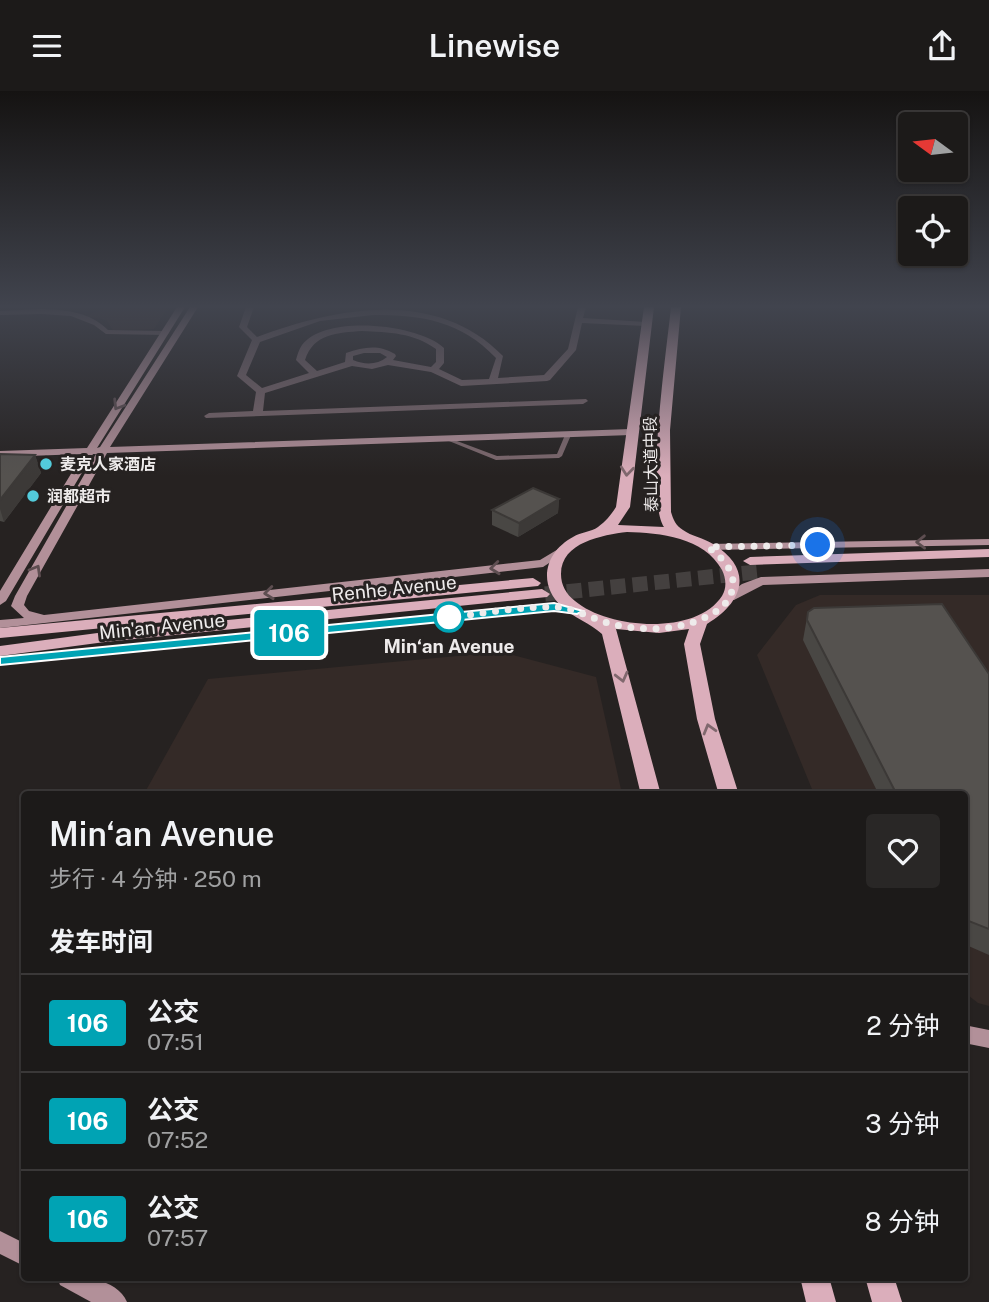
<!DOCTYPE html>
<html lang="zh">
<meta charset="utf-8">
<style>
body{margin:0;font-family:"Public Sans","Noto Sans SC",sans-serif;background:#292726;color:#f1f3f6;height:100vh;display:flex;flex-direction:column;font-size:26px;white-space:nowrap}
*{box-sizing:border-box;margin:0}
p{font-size:23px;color:#a0a1a2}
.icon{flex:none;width:38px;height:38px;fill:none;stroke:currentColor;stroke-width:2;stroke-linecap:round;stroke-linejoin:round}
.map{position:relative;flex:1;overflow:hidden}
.side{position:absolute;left:21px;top:700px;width:947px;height:490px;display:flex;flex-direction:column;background:#1c1a19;border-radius:7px;box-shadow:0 2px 5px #0004,0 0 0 2px #3a3838}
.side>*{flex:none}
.badge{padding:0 14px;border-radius:5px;font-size:24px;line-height:46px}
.needle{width:46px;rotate:285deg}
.buttons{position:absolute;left:898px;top:21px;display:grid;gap:14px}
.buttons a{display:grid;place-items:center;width:70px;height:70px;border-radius:7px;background:#1c1a19;box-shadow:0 2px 5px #0004,0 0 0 2px #3a3838;font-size:35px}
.you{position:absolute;width:35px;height:35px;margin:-18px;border:5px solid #fff;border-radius:50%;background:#1a73e8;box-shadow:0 0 0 10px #1a73e833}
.map>.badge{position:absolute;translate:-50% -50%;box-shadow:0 0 0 4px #fff}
h2{padding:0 28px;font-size:26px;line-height:63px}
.round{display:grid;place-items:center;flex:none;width:74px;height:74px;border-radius:7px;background:#292726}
.summary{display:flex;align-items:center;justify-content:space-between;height:119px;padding:0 28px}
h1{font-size:33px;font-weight:600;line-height:52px}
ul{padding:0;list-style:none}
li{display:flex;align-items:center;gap:21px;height:98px;padding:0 28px;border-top:2px solid #3a3838}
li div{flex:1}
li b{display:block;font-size:26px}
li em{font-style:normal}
li .badge{min-width:77px;font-weight:700;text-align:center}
header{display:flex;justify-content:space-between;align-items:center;height:91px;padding:0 28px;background:#1c1a19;font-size:32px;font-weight:600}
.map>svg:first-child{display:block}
.built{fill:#342a27}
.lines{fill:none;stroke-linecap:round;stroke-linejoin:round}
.primary-tunnel{stroke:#44403f;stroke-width:15;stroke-dasharray:15 7;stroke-linecap:butt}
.lane{fill:#7e696e;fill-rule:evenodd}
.street{fill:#7e696e;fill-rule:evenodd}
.secondary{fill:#b29099;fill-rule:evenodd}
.primary{fill:#dbaebb;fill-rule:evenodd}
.wall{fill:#494744}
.shaded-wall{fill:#3c3937}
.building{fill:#55524f;stroke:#3c3937;stroke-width:2}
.oneway{stroke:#5e4e51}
.oneway2{stroke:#80686e}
.line{fill:#00a3b4;stroke:#fff;stroke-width:2}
.walk{stroke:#eeebeb;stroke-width:7;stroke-dasharray:0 12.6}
.poi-dot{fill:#53cbdb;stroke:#262221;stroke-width:2.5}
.stop-dot{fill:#fff;stroke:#00a3b4;stroke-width:3.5}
.labels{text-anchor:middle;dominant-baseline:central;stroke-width:6;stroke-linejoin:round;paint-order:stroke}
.far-poi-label{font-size:16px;font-weight:bold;fill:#eeebeb;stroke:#262221;text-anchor:start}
.far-street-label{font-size:16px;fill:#eeebeb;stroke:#262221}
.street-label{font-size:19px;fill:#eeebeb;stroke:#262221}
.stop-label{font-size:19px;font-weight:bold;fill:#eeebeb;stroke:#262221}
</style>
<header><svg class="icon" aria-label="menu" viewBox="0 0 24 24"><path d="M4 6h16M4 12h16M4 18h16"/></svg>Linewise<svg class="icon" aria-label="share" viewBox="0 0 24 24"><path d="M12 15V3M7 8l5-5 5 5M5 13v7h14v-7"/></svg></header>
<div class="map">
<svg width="989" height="1211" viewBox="0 0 989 1211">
<rect width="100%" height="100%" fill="#262221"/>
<g class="built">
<polygon points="105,216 168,216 154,238 113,239 106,229 86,225"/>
<polygon points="820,504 989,504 989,915 978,912 964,901 964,704 814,703 757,564 796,514"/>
<polygon points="501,561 596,586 622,703 144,703 208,588"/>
</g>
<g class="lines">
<polyline class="primary-tunnel" points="545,503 757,481"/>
<polygon class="lane" points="568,342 571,344 562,365 559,367 496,369 444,348 449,347 497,365 557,363 565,344"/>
<g class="street">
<path d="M246 216H254L247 236 257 246C337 216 437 197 503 265L498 287 544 284 568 258 578 216H586L583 227 646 231 650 233 646 235 582 232 576 259 550 289 547 290 461 295 431 281 388 274 372 278 352 275 265 302 263 320 586 308 588 310 583 313 206 327 204 325 209 322 253 320 256 301 237 285 252 249 239 236ZM373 224C423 224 461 230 496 267L489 288 462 289 439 278 444 272V257C418 233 326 223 302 254 299 258 297 265 296 269L309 282 262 297 246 284 260 251 320 230ZM362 240C389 241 414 242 436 258V271L431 276 393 269 396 265 395 263C378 253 364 256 346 262L345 271 317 280 305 269C314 242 337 242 362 240ZM364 262H380L387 266C377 274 365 274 353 269V265Z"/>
<path d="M42 218C67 219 90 221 108 239L165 240 169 242 165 244 106 243 94 234 71 225 42 223 0 224V220Z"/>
</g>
<g class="secondary">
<polygon points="177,216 185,216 97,357 100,356 190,216 198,216 110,356 631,338 636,341 631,344 107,362 27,505 24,514 29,520 44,524 540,469 560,457 566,461 543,476 0,537 0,529 24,527 11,515 15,505 96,363 93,363 6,510 0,514 0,500 83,363 0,366 0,360 87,357"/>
<polygon points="989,448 989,454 708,459 702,456 708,453"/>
<polygon points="989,478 989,486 763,494 734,509 726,509 724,506 742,493 761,486"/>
<polygon points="554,512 581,517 583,520 577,524 554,520 0,574 0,566"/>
<polygon points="964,934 989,939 989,957 964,952"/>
<polygon points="0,1140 24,1152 24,1175 0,1163"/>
<path d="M57 1186C80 1186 116 1186 127 1211H91L60 1194Z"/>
</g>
<g class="primary">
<path d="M644 216H654L630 416 618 434 664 436C645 408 667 256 671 216H681L670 339 671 421C673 428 676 435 683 439 691 445 704 447 713 453 754 478 744 511 707 533L700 553 715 628 739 704H719L697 628 684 553 689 538 659 542 616 538 661 704H641L602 543C590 532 574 527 562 516 537 493 545 461 573 446 581 441 591 441 598 436 606 430 611 424 616 416ZM627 441C660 442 704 446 722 479 726 487 727 497 722 505 696 545 608 538 575 510 566 503 561 494 561 483 561 451 603 444 627 441Z"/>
<polygon points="989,458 989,466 750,474 743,470 750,466"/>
<polygon points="533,487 541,492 538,495 0,547 0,537"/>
<polygon points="542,498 550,503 547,506 105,551 0,565 0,555 105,541"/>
<polygon points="800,1186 829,1186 836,1211 806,1211"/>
<polygon points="865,1186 894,1186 902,1211 872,1211"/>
</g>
</g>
<g class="wall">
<polygon points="0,363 35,364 41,382 4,431 0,430"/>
<polygon points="559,408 558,422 518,446 492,434 492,419"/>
<polygon points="808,521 989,583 989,864 964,853 964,704 879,704 803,549"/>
</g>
<g class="shaded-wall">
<polygon points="35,364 41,382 4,431 0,418 0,409"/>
<polygon points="559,408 558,422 518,446 519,432"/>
</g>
<g class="building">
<polygon points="0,363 35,364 0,409"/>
<polygon points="533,397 559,408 519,432 492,419"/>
<polygon points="942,513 989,583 989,838 966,829 964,827 964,704 897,704 807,529 808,521 814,517"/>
</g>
<defs><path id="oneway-chevron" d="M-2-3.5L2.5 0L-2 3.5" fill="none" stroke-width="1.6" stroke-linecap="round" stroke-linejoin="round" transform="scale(1.75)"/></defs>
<g class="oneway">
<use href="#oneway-chevron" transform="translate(118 314) rotate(122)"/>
<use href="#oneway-chevron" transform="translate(921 451) rotate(179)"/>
<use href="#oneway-chevron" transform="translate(495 477) rotate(174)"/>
<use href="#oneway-chevron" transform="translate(36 479) rotate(-60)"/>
<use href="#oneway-chevron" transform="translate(269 502) rotate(174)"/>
</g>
<g class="oneway2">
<use href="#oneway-chevron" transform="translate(627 380) rotate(96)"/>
<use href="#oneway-chevron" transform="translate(622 586) rotate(76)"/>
<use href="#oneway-chevron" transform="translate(709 638) rotate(-106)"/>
</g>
<linearGradient id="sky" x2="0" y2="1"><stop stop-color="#151312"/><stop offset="0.56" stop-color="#41444e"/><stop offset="1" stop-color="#41444e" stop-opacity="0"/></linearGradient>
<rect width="989" height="385" fill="url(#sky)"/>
<polygon class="line" points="554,512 583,520 577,523 554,520 0,574 0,566"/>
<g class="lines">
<path class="walk" d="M449 526 441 527C477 524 519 515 554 516 575 517 592 528 611 533 645 541 685 540 715 521 726 515 734 502 733 490 731 475 720 465 708 456L818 454"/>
</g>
<g class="poi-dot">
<circle cx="46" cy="373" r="7"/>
<circle cx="33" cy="405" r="7"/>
</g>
<circle class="stop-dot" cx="449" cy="526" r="14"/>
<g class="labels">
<g class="far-poi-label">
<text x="60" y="373">麦克人家酒店</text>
<text x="47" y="405">润都超市</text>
</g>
<g class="far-street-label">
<text transform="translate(651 373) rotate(-91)">泰山大道中段</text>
</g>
<g class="street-label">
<text transform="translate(394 497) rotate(-6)">Renhe Avenue</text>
<text transform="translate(162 535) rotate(-6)">Min'an Avenue</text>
</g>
<g class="stop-label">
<text x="449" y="555">Min‘an Avenue</text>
</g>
</g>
</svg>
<div class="buttons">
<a><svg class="needle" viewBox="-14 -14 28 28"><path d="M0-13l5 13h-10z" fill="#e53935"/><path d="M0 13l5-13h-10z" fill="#a0a1a2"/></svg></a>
<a><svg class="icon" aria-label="locate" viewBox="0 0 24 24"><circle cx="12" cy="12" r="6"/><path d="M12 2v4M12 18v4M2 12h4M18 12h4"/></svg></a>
</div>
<div class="you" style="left:818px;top:454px"></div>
<b class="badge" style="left:289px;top:542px;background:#00a3b4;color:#fff">106</b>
<section class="side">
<div class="summary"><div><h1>Min‘an Avenue</h1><p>步行 · 4 分钟 · 250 m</p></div><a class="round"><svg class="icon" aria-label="heart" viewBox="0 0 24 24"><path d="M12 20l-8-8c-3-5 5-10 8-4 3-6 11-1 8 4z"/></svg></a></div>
<h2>发车时间</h2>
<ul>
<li><span class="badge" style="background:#00a3b4;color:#fff">106</span><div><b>公交</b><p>07:51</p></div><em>2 分钟</em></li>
<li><span class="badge" style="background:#00a3b4;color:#fff">106</span><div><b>公交</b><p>07:52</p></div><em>3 分钟</em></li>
<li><span class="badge" style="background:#00a3b4;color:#fff">106</span><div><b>公交</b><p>07:57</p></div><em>8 分钟</em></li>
</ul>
</section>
</div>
